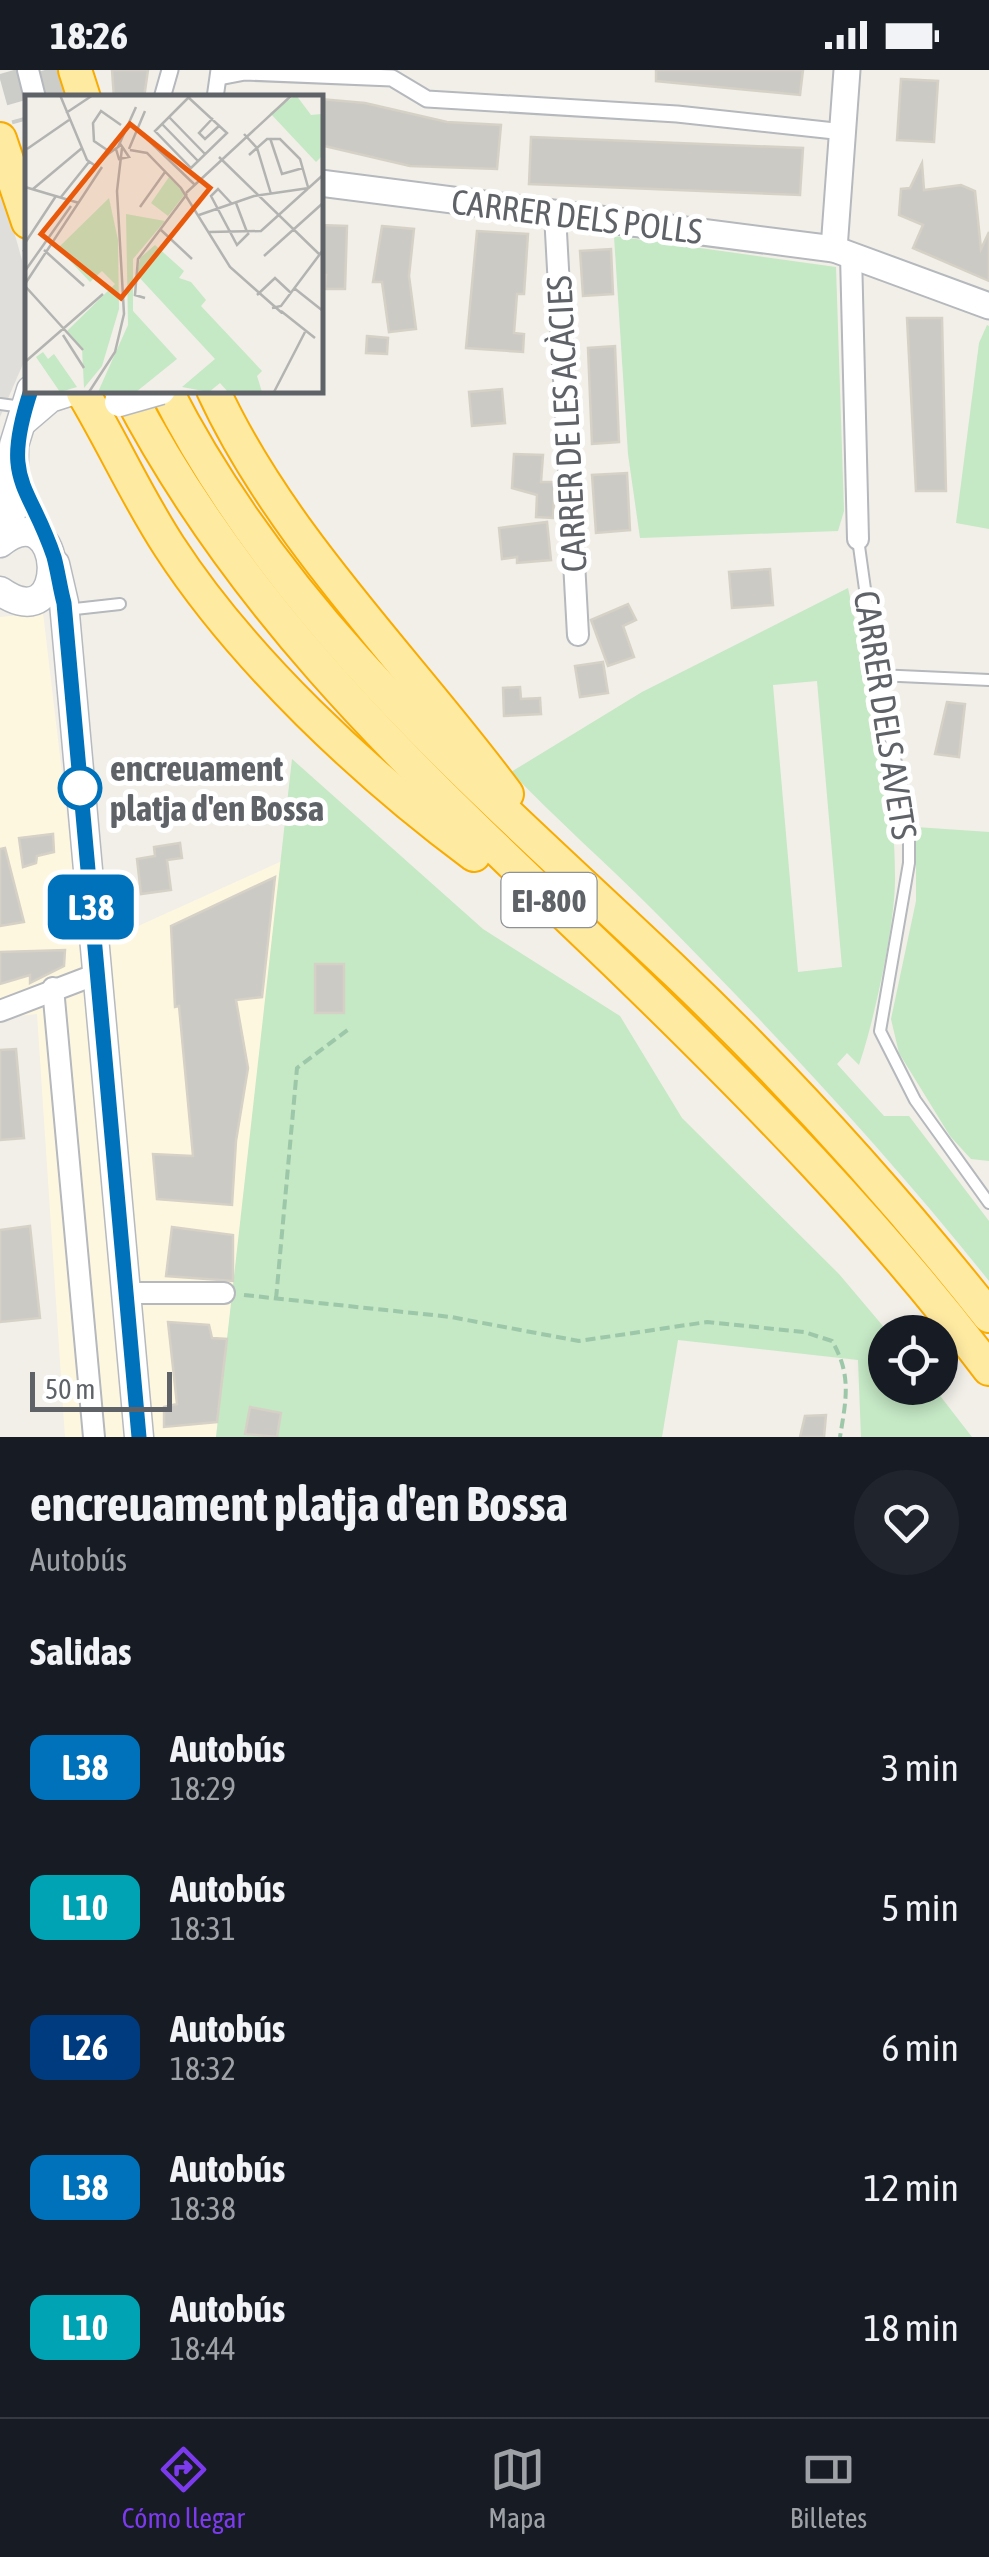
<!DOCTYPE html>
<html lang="es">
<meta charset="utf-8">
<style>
body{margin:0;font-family:"Asap Condensed",sans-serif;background:#20242c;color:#f1f3f6;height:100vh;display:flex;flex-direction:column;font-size:38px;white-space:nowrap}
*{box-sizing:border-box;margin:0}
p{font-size:32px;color:#9ea1a6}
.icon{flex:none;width:55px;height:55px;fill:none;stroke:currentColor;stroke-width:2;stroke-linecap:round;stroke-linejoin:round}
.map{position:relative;height:1367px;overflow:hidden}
.drawer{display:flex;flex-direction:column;background:#171b24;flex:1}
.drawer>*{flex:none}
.badge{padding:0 20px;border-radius:15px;font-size:35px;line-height:65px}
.controls{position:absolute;left:868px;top:1245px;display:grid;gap:20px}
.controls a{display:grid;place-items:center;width:90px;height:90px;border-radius:50%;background:#171b24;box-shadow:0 5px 15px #0003;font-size:50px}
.scale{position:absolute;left:30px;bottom:25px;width:142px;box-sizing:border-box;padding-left:10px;border:5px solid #5f6368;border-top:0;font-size:28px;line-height:35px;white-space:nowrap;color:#5f6368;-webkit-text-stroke:8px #fff;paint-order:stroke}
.map>.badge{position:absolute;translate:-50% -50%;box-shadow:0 0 0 5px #fff}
h2{padding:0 30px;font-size:38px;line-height:90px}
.round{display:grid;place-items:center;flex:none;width:105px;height:105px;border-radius:52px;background:#20242c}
.summary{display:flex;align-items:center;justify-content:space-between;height:170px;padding:0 30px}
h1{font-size:48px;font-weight:700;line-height:75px}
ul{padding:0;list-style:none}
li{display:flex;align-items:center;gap:30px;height:140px;padding:0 30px}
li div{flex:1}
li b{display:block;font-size:38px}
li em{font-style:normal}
li .badge{min-width:110px;font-weight:700;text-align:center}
.status{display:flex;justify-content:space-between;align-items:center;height:70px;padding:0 50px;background:#171b24;direction:ltr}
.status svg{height:28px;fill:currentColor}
.tab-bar{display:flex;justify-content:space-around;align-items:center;height:140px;border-top:2px solid #363941;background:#171b24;font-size:28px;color:#9ea1a6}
.tab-bar a{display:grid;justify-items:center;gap:5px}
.tab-bar .on{color:#7c3aed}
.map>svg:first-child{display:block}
.commercial{fill:#fef7e0}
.industrial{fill:#e0deda}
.green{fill:#c5e8c5;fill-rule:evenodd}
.building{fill:#cccac5;stroke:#d6d1c6;stroke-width:2.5}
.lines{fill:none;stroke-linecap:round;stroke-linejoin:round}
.trunk-tunnel{stroke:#ccccc8;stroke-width:32;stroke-dasharray:32 16;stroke-linecap:butt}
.service-casing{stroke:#b5b8bc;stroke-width:14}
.pedestrian-casing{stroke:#b5b8bc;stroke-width:19}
.minor-casing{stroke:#b5b8bc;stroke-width:24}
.tertiary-casing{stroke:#b5b8bc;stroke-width:29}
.secondary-casing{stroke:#b6babf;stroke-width:31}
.trunk-casing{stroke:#f9ab00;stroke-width:36}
.path{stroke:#9cc7a9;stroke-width:4;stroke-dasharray:10 5;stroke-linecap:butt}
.service{stroke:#fff;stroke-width:10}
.pedestrian{stroke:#fff;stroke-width:15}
.minor{stroke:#fff;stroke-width:20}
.tertiary{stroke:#fff;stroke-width:25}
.secondary{stroke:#fff;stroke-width:28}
.trunk{stroke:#feeaa1;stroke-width:32}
.secondary-bridge-casing{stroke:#b6babf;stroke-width:31;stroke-linecap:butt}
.secondary-bridge{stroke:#fff;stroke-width:28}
.line-casing{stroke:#fff;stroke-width:22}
.line{stroke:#0072bc;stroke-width:15}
.stop-dot{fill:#fff;stroke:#0072bc;stroke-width:5}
.labels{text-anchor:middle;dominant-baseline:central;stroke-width:10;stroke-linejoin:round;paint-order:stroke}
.shield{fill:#fff;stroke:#8f9295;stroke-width:2.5}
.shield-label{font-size:32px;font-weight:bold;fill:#5f6368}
.street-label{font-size:35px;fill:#5f6368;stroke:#fff}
.stop-label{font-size:35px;font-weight:bold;fill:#5f6368;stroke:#fff;text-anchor:start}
.inset-road{fill:none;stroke:#b3b3b1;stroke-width:2.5}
.view{fill:#e8590c;fill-opacity:0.15;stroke:#e8590c;stroke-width:5}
.inset-edge{fill:none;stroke:#5f6368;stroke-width:5}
</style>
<div class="status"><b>18:26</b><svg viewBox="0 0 49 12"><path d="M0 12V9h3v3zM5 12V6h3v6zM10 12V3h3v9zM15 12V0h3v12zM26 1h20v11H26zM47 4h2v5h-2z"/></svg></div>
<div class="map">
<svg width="989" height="1367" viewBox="0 0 989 1367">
<rect width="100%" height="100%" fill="#f1efe8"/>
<polygon class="commercial" points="43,543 83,881 282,791 216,1367 65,1367 37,944 0,948 0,547"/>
<polygon class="industrial" points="0,112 22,190 26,287 0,347"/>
<g class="green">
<polygon points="614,166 836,197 844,441 838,461 640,468 628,384"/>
<polygon points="987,255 989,256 989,459 956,453 979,273"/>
<path d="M848 518C868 612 895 710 895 806 896 851 874 952 859 995L847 983 837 994 884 1046H909L989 1151V1211C885 1080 770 958 653 840 606 793 557 750 511 702L642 622ZM817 611 842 897 798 902 773 615Z"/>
<polygon points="292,689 483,859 620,946 682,1048 839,1204 888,1262 885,1318 934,1318 972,1367 861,1367 858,1290 678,1270 662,1367 216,1367"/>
<polygon points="916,757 989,762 989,1091 971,1089 950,1066 899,983 891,949 916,831"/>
</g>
<g class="building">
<polygon points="112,0 148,0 144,28 114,28"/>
<polygon points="656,0 803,0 800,25 656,11"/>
<polygon points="901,9 938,11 934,72 897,70"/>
<polygon points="320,29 365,33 447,52 501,55 497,99 410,96 320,75"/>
<polygon points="531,67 803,78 800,125 529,114"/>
<polygon points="922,93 924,120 961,115 975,121 981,179 989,162 989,211 913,178 923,155 899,145 901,119 910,118"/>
<polygon points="320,155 347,156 345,219 325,219 326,205 320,205"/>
<polygon points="382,156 414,159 409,206 416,259 389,262 382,212 373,212"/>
<polygon points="477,161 528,164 524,224 517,224 514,263 524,264 523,282 466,278"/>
<polygon points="611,179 613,224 583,226 580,181"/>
<polygon points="907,248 942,248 946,421 916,421"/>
<polygon points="367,266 388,268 387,284 366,283"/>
<polygon points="615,276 619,372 592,374 588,278"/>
<polygon points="502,319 505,353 472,356 469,322"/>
<polygon points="514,384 543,385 541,412 555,412 553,448 536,447 537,425 512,418"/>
<polygon points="627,403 630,460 596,463 592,405"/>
<polygon points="547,452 551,490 517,493 517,487 502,489 499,458"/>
<polygon points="770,499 773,535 732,538 729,502"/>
<polygon points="628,534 636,550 623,556 634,587 608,596 591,550"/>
<polygon points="603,592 608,623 580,627 575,596"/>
<polygon points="520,617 521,629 540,628 541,644 504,646 503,618"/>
<polygon points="947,632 965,634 959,687 935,684"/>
<polygon points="53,764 54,782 37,786 36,793 23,797 19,768"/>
<polygon points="180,773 182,788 167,790 171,820 141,824 137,789 155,786 154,777"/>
<polygon points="5,778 24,852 0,856 0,779"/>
<polygon points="275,807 262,927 236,930 248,998 236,1071 232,1135 157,1129 153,1084 193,1086 179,936 175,937 171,856"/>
<polygon points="65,880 64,896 30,913 30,905 0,914 0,882"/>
<rect x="315" y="894" width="29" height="49"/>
<polygon points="16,979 24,1068 0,1070 0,980"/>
<polygon points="30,1156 40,1248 0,1252 0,1160"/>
<polygon points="172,1157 233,1165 233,1211 166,1206"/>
<polygon points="168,1252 209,1255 212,1268 227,1269 217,1352 164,1357 164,1337 177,1334"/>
<polygon points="250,1337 281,1343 277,1367 245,1364"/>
<polygon points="826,1345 824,1367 800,1367 805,1346"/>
</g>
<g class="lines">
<g class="trunk-tunnel">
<polyline points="14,0 28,50"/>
<polyline points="45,0 53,28"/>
</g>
<g class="service-casing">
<g id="service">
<polyline points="0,334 22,337"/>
<polyline points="858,469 877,605 909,753 909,793 880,961 915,1030 989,1133"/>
<polyline points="66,540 120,534"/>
<polyline points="877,605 989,610"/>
</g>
</g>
<g class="pedestrian-casing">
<g id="pedestrian">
<polyline points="219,7 245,2 392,8 427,29 677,44 844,62"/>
<polyline points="162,28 170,0"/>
<polyline points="215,28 219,0"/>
</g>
</g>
<g class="minor-casing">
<g id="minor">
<polyline points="28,0 35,28"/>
<polyline points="555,144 578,565"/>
<polyline points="851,184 858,469"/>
<polyline points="53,918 94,1367"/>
<polyline points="0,941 97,904"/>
<polyline points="126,1223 224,1223"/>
</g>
</g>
<g class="tertiary-casing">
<g id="tertiary">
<polyline points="320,113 834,179 989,236"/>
<polyline points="834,179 847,0"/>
</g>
</g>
<g class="secondary-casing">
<g id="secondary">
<polyline points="22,352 50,328 75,320"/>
<polyline points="5,469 13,436 14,375 31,320"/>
<path d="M0 473C66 421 72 572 0 521"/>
<polyline points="55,494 64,533 139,1367"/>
</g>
</g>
<g class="trunk-casing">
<g id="trunk">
<polyline points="75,0 84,28"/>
<polyline points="0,69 28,152"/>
<path d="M127 320C250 557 432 716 621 898 752 1025 878 1153 989 1299"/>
<path d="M166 320C286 557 489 724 678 904 790 1011 893 1125 989 1246"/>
<path d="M213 320C281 468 410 593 507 724"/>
<path d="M83 323C113 373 137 427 169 476 243 590 365 704 474 785"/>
</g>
</g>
<g class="path">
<polyline points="23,182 28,180"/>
<path d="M244 1225 451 1247 579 1271 707 1252 804 1262 832 1271C852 1305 846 1330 840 1367"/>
<polyline points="276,1229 297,998 349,959"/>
</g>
<use href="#service" class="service"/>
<use href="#pedestrian" class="pedestrian"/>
<use href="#minor" class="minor"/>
<use href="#tertiary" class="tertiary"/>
<use href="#secondary" class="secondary"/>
<use href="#trunk" class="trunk"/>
<g class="secondary-bridge-casing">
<polyline id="secondary-bridge" points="119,332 161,320"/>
</g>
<use href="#secondary-bridge" class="secondary-bridge"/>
</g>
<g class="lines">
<g class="line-casing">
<path id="line" d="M31 320C0 413 29 412 54 487 58 502 60 518 64 533L139 1367"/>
</g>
<use href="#line" class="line"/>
</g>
<circle class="stop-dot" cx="80" cy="718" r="20"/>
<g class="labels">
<rect class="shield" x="501.5" y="803" width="95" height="54" rx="8"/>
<g class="shield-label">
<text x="549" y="830">EI-800</text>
</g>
<g class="street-label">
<text transform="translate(577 146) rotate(7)">CARRER DELS POLLS</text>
<text transform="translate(566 354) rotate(-93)">CARRER DE LES ACÀCIES</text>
<text transform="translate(886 645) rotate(81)">CARRER DELS AVETS</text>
</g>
<g class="stop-label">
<text x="110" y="698">encreuament<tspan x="110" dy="40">platja d'en Bossa</tspan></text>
</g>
</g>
<g transform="translate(25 25)">
<rect width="298" height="298" fill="#f1efe8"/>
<path d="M271 0 286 20 297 19V61L291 67 245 18ZM144 82 160 99 143 121 126 108ZM84 103 93 145 94 214 77 271 59 293 57 253 42 236 90 189 77 176 65 187 33 153ZM101 119 140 126 108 164V216L152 264 111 297H73L103 230ZM130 150 159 176 154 183 166 187 181 205 176 211 237 276 232 281 237 297H203L195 288 184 297 157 292 190 264 112 180 115 163ZM18 257 23 264 29 259 52 292 35 297 11 262Z" fill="#c5e8c5"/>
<path class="inset-road" d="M35 0 62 65 72 72M164 3 202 38 166 73 130 36 166 0M41 18 68 0M144 22 180 59M188 23 174 38 180 44 195 30M137 29 173 66M219 39 232 53 246 99M245 43 257 79 278 73M122 44 169 89M93 52 111 12M2 54 44 25M104 54 120 16M105 55 122 58 156 93 205 172 257 218M85 57 69 46 68 28 76 16 96 30M224 60 242 44H255L275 64 283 92M194 62 294 159M75 67 83 59 96 50 104 62 94 64 91 54M0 92 54 108M8 94 57 53M161 98 267 0M36 102 64 67M211 108 222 137M207 109 193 94 186 101 212 150 224 138M115 112 140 77M174 120 229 101 284 93M136 135 167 164M184 137 236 136 298 80M0 148 31 101M19 155 59 191M239 161 298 108M0 176 46 111M0 189 77 72M0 191 58 255M269 193 298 216M232 200 250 183 266 198M120 203 110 200 113 164 162 99M247 213 256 211 298 155M256 216 290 243M38 240 59 273M0 267 78 199M64 297 90 257 99 219 92 96 97 53M249 297 280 237"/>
<path class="view" d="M105 29 185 93 96 203 16 139Z"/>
<rect width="298" height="298" class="inset-edge"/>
</g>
</svg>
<div class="controls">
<a><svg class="icon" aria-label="locate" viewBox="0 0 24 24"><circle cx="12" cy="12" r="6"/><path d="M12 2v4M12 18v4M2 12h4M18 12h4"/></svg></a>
</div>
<div class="scale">50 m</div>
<b class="badge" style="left:91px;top:837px;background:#0072bc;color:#fff">L38</b>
</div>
<section class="drawer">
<div class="summary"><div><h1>encreuament platja d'en Bossa</h1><p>Autobús</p></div><a class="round"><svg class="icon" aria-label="heart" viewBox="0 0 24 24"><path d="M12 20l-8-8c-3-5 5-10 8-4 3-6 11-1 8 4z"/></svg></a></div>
<h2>Salidas</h2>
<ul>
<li><span class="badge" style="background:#0072bc;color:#fff">L38</span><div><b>Autobús</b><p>18:29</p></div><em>3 min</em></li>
<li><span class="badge" style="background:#00a3b4;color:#fff">L10</span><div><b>Autobús</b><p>18:31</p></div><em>5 min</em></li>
<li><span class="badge" style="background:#003b80;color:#fff">L26</span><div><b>Autobús</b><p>18:32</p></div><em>6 min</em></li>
<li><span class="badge" style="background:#0072bc;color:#fff">L38</span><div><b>Autobús</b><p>18:38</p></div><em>12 min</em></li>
<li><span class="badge" style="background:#00a3b4;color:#fff">L10</span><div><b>Autobús</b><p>18:44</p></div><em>18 min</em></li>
</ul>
</section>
<nav class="tab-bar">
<a class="on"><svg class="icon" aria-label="directions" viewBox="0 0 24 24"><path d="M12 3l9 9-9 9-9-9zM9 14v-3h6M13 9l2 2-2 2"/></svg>Cómo llegar</a>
<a><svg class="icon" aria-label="map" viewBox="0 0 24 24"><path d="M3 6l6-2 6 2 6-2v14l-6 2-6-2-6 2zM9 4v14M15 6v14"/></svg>Mapa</a>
<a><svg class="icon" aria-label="tickets" viewBox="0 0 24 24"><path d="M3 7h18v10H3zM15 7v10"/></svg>Billetes</a>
</nav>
